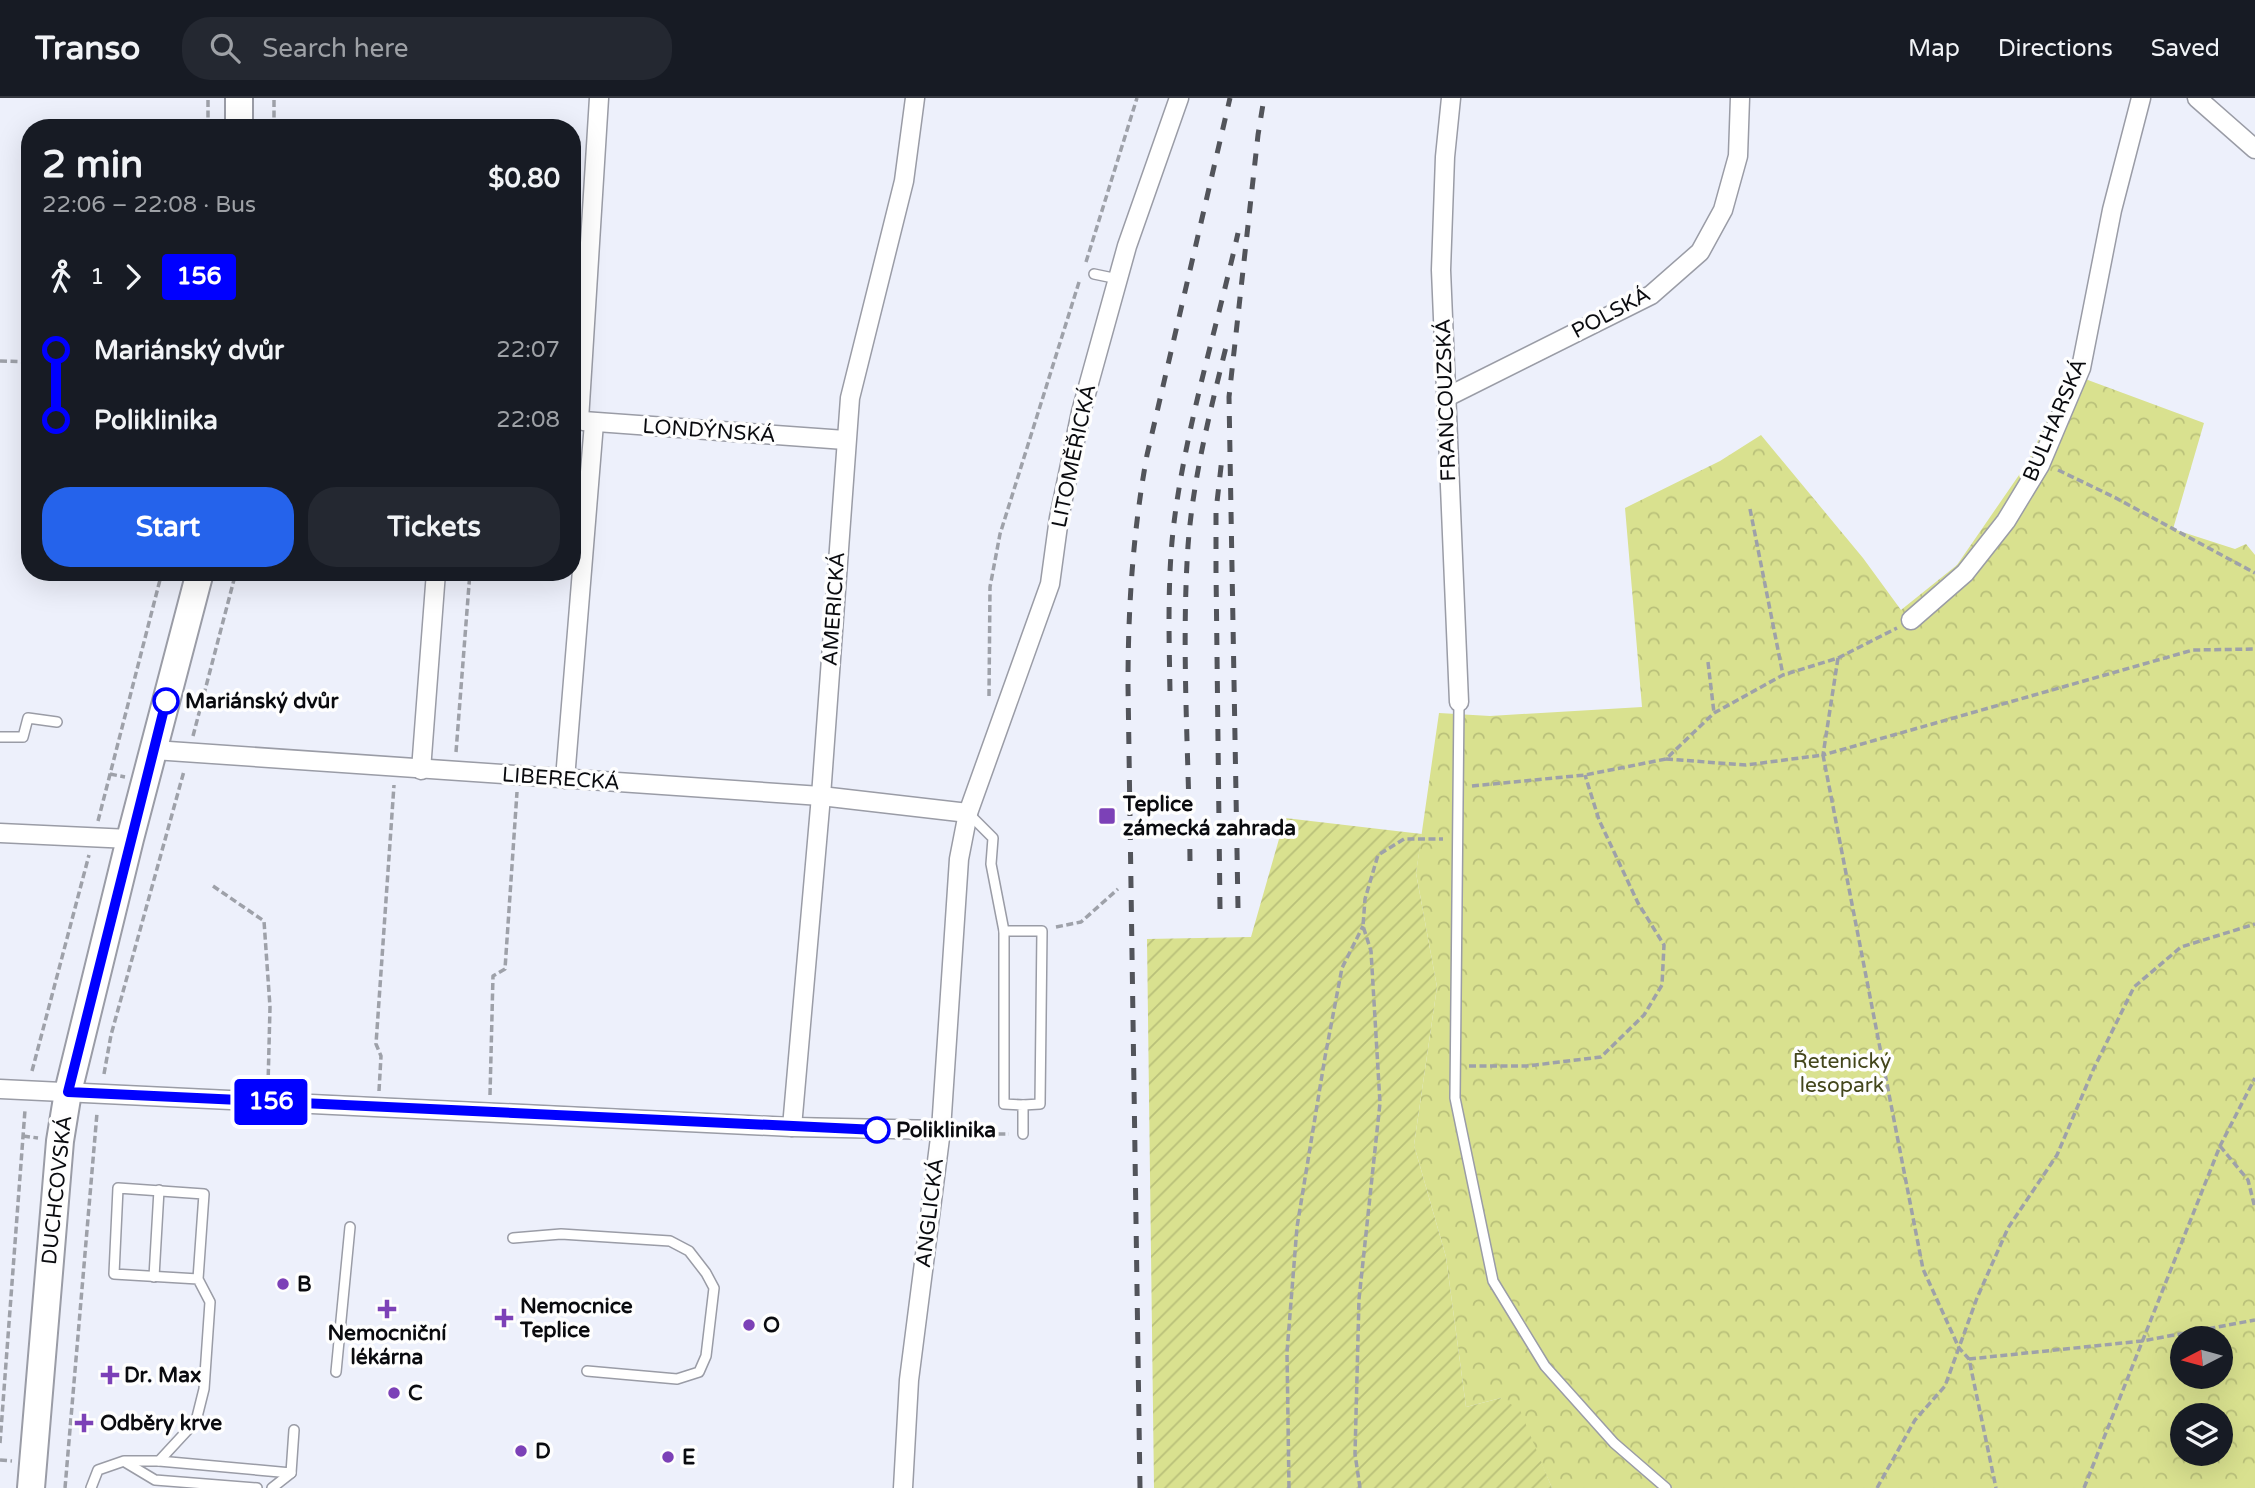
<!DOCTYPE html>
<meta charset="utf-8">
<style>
body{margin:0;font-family:"Varela Round",sans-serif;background:#242831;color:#f1f3f6;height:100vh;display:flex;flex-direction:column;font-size:26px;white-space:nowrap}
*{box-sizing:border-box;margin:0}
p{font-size:23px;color:#9ea1a6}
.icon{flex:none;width:38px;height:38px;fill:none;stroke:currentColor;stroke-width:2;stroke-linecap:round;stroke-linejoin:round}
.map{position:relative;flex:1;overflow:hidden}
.sheet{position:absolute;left:21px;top:21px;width:560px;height:462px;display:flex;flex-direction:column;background:#171b24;border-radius:28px;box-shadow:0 7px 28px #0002}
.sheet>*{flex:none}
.badge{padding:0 14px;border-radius:5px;font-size:24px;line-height:46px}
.needle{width:46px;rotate:264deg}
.buttons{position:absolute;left:2170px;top:1228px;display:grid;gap:14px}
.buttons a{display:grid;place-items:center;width:63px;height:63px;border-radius:50%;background:#171b24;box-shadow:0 7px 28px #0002;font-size:35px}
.map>.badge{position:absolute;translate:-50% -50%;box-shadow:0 0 0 4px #fff}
.legs{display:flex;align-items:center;gap:10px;height:77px;padding:0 21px;font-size:23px}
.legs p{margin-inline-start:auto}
.headline{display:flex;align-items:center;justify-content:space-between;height:119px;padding:0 21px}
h1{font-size:38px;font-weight:700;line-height:52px}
.action{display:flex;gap:14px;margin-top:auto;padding:14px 21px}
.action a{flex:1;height:80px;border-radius:28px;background:#2563eb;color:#fff;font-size:28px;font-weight:700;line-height:80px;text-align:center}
.action a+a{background:#242831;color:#f1f3f6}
ul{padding:0 21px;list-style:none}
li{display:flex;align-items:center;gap:24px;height:70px;font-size:26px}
li i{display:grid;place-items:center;width:10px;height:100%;margin:0 9px;background:currentColor}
li i::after{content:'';width:18px;height:18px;margin:-9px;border:5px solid;border-radius:50%;background:#171b24}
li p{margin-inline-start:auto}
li:first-child i{background:linear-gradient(#0000 50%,currentColor 0)}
li:last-child i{background:linear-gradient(currentColor 50%,#0000 0)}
header{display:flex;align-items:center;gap:42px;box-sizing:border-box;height:98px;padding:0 35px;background:#171b24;border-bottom:2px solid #363941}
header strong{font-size:33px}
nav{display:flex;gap:38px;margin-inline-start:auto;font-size:24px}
.search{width:490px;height:63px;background:#242831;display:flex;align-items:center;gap:18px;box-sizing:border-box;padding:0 24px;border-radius:28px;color:#9ea1a6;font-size:26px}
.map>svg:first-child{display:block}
.forest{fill:url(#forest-crowns);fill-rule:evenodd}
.garden{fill:url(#garden-furrows)}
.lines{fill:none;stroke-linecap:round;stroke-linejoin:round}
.lane-casing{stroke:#9a9ca6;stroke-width:12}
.street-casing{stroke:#9a9ca6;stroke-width:21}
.secondary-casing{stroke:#9a9ca6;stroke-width:30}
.path{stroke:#9ea1a9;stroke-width:3.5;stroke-dasharray:7 3.5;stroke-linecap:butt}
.lane{stroke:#fff;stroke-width:9}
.street{stroke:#fff;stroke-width:18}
.secondary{stroke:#fff;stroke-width:26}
.rail{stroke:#52545a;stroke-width:5;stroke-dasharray:12 12;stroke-linecap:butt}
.line-1-casing{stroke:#fff;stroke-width:16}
.line-1{stroke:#00f;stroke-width:10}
.stop-1-dot{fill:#fff;stroke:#00f;stroke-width:3.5}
.poi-dot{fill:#7c41b7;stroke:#fefefe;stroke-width:2.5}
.labels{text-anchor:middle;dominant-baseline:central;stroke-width:7;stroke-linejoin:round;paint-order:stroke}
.street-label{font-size:21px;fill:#0a0b0f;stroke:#fefefe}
.stop-label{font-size:21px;font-weight:bold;fill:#0a0b0f;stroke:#fefefe;text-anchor:start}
.poi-label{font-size:21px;font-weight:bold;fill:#0a0b0f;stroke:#fefefe;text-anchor:start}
.park-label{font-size:21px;fill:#43461b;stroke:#fefefe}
</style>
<header>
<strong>Transo</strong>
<div class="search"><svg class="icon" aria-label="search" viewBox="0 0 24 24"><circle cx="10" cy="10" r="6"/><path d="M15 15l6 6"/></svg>Search here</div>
<nav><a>Map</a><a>Directions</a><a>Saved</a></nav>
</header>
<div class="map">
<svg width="2255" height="1390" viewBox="0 0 2255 1390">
<defs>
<pattern id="forest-crowns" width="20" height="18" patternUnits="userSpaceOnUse" patternTransform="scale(1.75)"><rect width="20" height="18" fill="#d9e18f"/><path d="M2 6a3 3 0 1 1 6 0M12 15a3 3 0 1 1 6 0" fill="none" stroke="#b9c07a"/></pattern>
<pattern id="garden-furrows" width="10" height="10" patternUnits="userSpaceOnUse" patternTransform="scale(1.75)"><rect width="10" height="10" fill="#d9e18f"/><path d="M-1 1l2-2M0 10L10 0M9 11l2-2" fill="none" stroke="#b9c07a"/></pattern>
</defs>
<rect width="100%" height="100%" fill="#edf0fb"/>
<path class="forest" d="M2069 275 2204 325 2173 431 2235 451 2246 446 2255 457V1390H1552L1536 1353 1501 1300 1466 1309 1446 1159 1414 1047 1437 889 1416 775 1439 615 1490 618 1642 609 1625 410 1720 363 1761 337 1863 460 1901 512 1957 467 2028 364ZM2182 1241H2221V1279H2182ZM2182 1318H2221V1356H2182Z"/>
<polygon class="garden" points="1285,720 1422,736 1416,775 1437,889 1414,1047 1446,1159 1466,1309 1501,1300 1520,1312 1552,1390 1154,1390 1147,841 1251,839"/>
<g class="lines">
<g class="lane-casing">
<g id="lane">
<polyline points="1094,176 1118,181"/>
<polyline points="1459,604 1455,1000 1493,1183 1545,1268 1614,1345 1666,1390"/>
<polyline points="0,639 23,639 28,620 57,624"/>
<polyline points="968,715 993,740 991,766 1004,833 1004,1006 1023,1007 1023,1036"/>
<polyline points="1004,833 1042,833 1040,1006 1023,1007"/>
<polyline points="513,1140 561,1136 670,1143 689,1153 706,1175 714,1190 706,1258 699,1274 677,1281 587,1273"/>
<polyline points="154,1179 159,1092"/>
<polyline points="336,1274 350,1129"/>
<polyline points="159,1363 291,1375 294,1332"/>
<polyline points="125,1364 155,1382 257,1390"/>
<polyline points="91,1390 98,1372 124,1363 159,1363 196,1323 204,1291 210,1204 198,1181 204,1096 118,1090 114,1176 198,1181"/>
<polyline points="272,1390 291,1375"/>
</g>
</g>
<g class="street-casing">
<g id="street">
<polyline points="1451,0 1445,59 1441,172 1459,604"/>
<polyline points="2197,0 2255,51"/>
<polyline points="1445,300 1651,197 1700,154 1723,112 1738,58 1740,0"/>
<polyline points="579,322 599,0"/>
<polyline points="583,323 845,342"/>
<polyline points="1911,522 1965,475 2006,423 2040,367 2081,270 2112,112 2141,0"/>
<polyline points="154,652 821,698 968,715"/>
<polyline points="421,672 436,474"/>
<polyline points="565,681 594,325"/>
<polyline points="0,735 130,741"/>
<polyline points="0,991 792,1029 941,1032"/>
<polyline points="792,1029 821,698 850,300 904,83 915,0"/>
<polyline points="903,1390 909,1282 941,1032 959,761 968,715 1050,486 1059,420 1081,314 1127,148 1179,0"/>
</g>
</g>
<g class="secondary-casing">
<g id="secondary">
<polyline points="239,30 239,0"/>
<polyline points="31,1390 60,1043 68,994 130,741 200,474"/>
</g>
</g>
<g class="path">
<polyline points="208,30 208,0"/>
<polyline points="274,30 274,0"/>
<polyline points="1086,164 1137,0"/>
<polyline points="0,263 30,264"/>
<polyline points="2058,372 2114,399 2255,475"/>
<polyline points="1750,411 1783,577"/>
<polyline points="1838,560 1823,657 2193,552 2255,551"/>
<polyline points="1708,564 1714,615"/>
<polyline points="989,598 990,489 1000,436 1080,181"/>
<polyline points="193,638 236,474"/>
<polyline points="456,654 470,474"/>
<polyline points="1666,661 1746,667 1823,657 1923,1171 1959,1250 1969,1261 1996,1390"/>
<polyline points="110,676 125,679"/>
<polyline points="1472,688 1585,677 1666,661 1714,615 1783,577 1838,560 1897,530"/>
<polyline points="98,723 162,474"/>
<polyline points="213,788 264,823 270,909 268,988"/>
<polyline points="1056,829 1081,824 1118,791"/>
<polyline points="1469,968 1527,968 1601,959 1644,917 1662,887 1664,847 1638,805 1599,722 1585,677"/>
<polyline points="32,973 89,757"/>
<polyline points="104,976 111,937 184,673"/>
<polyline points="379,993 381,958 376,946 394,687"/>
<polyline points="490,997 493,878 505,871 517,694"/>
<polyline points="23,1038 38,1040"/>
<polyline points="957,1040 969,1036 1009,1036"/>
<polyline points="2220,1048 2248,1082 2255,1110"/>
<polyline points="1969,1261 2142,1243 2255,1222"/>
<polyline points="0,1345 25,1012"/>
<polyline points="0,1362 12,1363"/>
<polyline points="65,1390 97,1015"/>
<polyline points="1289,1390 1287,1254 1297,1129 1325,959 1342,870 1363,828"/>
<polyline points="1360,1390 1355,1356 1359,1201 1380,1005 1371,853 1363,828 1365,801 1378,757 1404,741 1443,741"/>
<polyline points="1877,1390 1915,1322 1945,1288 1977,1200 2008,1130 2057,1057 2094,970 2134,889 2181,849 2255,826"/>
<polyline points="2084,1390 2220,1048 2255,980"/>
</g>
<use href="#lane" class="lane"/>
<use href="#street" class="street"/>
<use href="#secondary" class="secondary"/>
<g class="rail">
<path d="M1170 593C1169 535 1167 475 1175 417 1188 321 1217 229 1238 135"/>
<path d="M1190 763C1189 659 1181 552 1188 448 1193 380 1210 314 1226 249"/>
<polyline points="1238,810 1229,299 1258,37 1264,0"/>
<polyline points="1220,811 1216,472 1216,413 1222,360"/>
<path d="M1140 1390 1128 587C1128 509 1133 433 1147 357L1230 0"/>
</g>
</g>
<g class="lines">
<g class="line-1-casing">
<polyline id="line-1" points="166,603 68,994 877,1032"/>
</g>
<use href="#line-1" class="line-1"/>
</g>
<g class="stop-1-dot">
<circle cx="166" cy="603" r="12"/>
<circle cx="877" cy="1032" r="12"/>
</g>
<g class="poi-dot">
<rect x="1098" y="709" width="18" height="18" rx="3.5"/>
<circle cx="283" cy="1186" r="7"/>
<path d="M383.5 1200.5h7v7h7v7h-7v7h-7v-7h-7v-7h7z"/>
<path d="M500.5 1209.5h7v7h7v7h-7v7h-7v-7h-7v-7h7z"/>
<circle cx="749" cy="1227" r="7"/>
<path d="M106.5 1266.5h7v7h7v7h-7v7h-7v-7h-7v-7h7z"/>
<circle cx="394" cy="1295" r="7"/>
<path d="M80.5 1314.5h7v7h7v7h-7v7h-7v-7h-7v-7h7z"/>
<circle cx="521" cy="1353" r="7"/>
<circle cx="668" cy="1359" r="7"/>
</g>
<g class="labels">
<g class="street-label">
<text transform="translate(1611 215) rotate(-28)">POLSKÁ</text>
<text transform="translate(1446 302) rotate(-92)">FRANCOUZSKÁ</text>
<text transform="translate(2055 322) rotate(-67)">BULHARSKÁ</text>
<text transform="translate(709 333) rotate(4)">LONDÝNSKÁ</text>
<text transform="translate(1074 358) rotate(-78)">LITOMĚŘICKÁ</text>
<text transform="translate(834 511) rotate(-86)">AMERICKÁ</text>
<text transform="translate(561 681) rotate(4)">LIBERECKÁ</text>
<text transform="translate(57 1092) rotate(-84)">DUCHCOVSKÁ</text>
<text transform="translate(930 1115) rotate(-83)">ANGLICKÁ</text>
</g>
<g class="stop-label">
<text x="185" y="603">Mariánský dvůr</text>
<text x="896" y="1032">Poliklinika</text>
</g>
<g class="poi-label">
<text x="1123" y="706">Teplice<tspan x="1123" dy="24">zámecká zahrada</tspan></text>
<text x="297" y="1186">B</text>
<text x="520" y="1208">Nemocnice<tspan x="520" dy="24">Teplice</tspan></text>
<text x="763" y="1227">O</text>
<text x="387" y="1235" text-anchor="middle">Nemocniční<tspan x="387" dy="24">lékárna</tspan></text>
<text x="124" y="1277">Dr. Max</text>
<text x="408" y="1295">C</text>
<text x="100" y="1325">Odběry krve</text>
<text x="535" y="1353">D</text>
<text x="682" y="1359">E</text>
</g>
<g class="park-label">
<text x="1842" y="963">Řetenický<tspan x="1842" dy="24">lesopark</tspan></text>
</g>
</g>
</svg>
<div class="buttons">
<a><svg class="needle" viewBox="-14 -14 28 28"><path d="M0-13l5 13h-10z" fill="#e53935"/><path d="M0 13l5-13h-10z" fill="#9ea1a6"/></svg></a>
<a><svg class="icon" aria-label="layers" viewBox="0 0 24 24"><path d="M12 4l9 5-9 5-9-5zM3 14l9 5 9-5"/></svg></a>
</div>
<b class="badge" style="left:271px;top:1004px;background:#00f;color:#fff">156</b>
<section class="sheet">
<div class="headline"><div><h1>2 min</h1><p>22:06 – 22:08 · Bus</p></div><b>$0.80</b></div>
<div class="legs"><svg class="icon" aria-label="walk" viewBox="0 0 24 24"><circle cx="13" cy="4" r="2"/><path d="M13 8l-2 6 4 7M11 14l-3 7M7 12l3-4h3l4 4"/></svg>1<svg class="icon" aria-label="forward" viewBox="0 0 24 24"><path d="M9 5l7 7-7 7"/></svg><b class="badge" style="background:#00f;color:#fff">156</b></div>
<ul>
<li><i style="color:#00f"></i><b>Mariánský dvůr</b><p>22:07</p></li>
<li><i style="color:#00f"></i><b>Poliklinika</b><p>22:08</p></li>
</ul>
<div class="action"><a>Start</a><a>Tickets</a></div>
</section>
</div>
